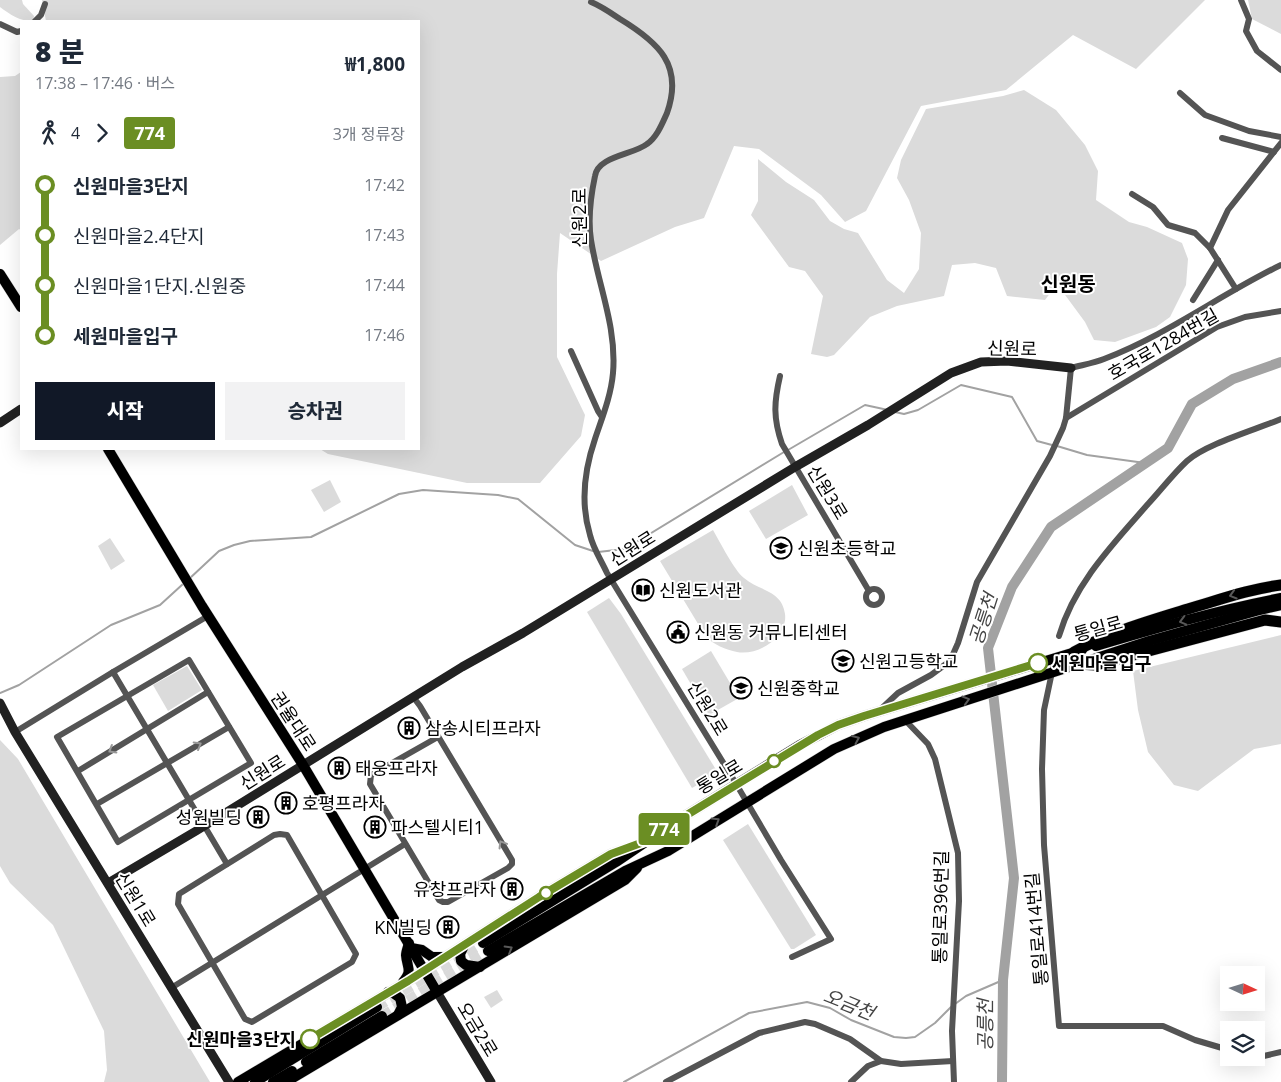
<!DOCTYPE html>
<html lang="ko">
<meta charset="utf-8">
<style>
body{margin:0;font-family:"Open Sans","Noto Sans KR",sans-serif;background:#f2f2f3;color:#1f2937;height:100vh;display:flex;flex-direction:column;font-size:19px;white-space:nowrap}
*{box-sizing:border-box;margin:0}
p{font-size:16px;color:#747a83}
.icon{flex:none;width:28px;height:28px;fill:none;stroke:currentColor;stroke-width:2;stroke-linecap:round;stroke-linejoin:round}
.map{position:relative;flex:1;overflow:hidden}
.details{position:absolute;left:20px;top:20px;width:400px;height:430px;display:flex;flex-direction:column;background:#fff;border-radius:0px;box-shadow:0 5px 20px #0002}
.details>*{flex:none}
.badge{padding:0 10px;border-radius:4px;font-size:18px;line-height:32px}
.needle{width:32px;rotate:94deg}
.controls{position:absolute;left:1220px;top:966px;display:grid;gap:10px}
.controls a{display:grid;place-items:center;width:45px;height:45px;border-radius:0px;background:#fff;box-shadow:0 5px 20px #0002;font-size:25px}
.map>.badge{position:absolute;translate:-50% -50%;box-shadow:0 0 0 2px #fff}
.legs{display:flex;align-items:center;gap:8px;height:55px;padding:0 15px;font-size:16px}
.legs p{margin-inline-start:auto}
.headline{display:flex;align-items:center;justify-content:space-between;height:85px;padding:0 15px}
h1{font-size:28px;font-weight:800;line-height:38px}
.cta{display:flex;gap:10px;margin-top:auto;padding:10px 15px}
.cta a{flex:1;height:58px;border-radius:0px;background:#111827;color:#fff;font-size:20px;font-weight:800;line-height:58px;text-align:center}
.cta a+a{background:#f2f2f3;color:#1f2937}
ul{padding:0 15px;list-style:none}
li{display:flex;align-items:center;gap:18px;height:50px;font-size:19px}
li i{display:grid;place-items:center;width:8px;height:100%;margin:0 6px;background:currentColor}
li i::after{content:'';width:12px;height:12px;margin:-6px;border:4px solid;border-radius:50%;background:#fff}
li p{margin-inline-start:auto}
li:first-child i{background:linear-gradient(#0000 50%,currentColor 0)}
li:last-child i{background:linear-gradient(currentColor 50%,#0000 0)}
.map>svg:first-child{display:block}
.green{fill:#dbdbdb}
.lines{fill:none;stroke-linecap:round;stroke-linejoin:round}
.stream{stroke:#a2a2a2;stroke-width:2}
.river{stroke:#a2a2a2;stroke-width:10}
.primary-tunnel{stroke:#d9d9d9;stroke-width:10;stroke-dasharray:10 5;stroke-linecap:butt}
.primary-casing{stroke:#dbdbdb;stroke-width:11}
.highway-casing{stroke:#dbdbdb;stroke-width:12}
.street{stroke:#545454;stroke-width:6}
.secondary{stroke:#212121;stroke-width:9}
.primary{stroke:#000;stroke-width:10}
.highway{stroke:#000;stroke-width:11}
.oneway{stroke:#595959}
.oneway2{stroke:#989898}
.line-1-casing{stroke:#fff;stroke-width:11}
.line-1{stroke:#6b8e23;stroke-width:8}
.stop-1-dot{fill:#fff;stroke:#6b8e23;stroke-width:2.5}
.labels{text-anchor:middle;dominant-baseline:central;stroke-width:4;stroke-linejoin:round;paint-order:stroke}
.street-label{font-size:18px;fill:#000;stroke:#fff}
.poi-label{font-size:18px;fill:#000;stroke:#fff;text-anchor:start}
.stop-label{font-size:18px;font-weight:bold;fill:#000;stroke:#fff;text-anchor:start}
.water-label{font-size:19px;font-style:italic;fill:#434343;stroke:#fff}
.quarter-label{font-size:20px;font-weight:bold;fill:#000;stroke:#fff}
</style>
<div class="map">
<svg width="1281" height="1082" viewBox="0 0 1281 1082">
<rect width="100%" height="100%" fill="#fff"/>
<g class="green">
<path d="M0 0H22L23 4 34 16 33 21C19 21 11 15 0 7Z"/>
<polygon points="42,0 1205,0 1136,69 1073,35 1006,90 921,106 866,211 845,222 821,195 759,149 734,146 704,218 675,227 601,261 560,233 557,274 557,357 585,415 581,436 540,483 467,483 328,454 320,449 419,449 419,21 46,21"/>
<polygon points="1248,0 1281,0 1281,34 1252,19"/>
<polygon points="21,72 21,230 19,229 0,245 0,77 15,76"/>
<polygon points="1024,90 1056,110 1085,145 1098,171 1096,200 1129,222 1147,227 1182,243 1188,259 1186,285 1170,317 1156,327 1115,342 1094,340 1085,322 1057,284 1045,300 1007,296 996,268 975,263 952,265 944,296 897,306 870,317 834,355 827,357 811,354 823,296 805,271 789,267 751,215 758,201 758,159 786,182 814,200 830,221 844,229 858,233 887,280 904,293 919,269 921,233 909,200 897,178 901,160 926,109 1003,96"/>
<polygon points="330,480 341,502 324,512 311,490"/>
<polygon points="792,485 808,515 766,539 749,511"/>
<path d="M713 530C720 542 734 570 744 578 759 591 782 590 785 614 788 637 758 656 737 652 726 650 713 644 706 637L660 561Z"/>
<polygon points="110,538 125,561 111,570 98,546"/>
<polygon points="609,598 621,614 718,773 692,788 587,612"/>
<polygon points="1281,635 1281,744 1254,749 1198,791 1174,785 1148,752 1138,710 1133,671"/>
<polygon points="711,651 739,698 709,715 682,669"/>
<polygon points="187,666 202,690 168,711 153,685"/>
<polygon points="0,740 18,759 210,1082 104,1082 107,1070 104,1031 53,925 10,883 0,866"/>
<polygon points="748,824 816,935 794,949 791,949 723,840"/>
<polygon points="497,990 503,1000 491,1008 484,997"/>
</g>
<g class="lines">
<g class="stream">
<polyline points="895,412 904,414 918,410 961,385 1012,397 1037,441 1052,445"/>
<polyline points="1057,446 1087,455 1145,463"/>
<polyline points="788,450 865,405 888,410"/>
<polyline points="598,552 625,549 784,452"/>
<polyline points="189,579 219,551 234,545 250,541 311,537 399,494 423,490 498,495 518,499 575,545 593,551"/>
<polyline points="0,693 19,685 111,625 160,605 183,584"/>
<polyline points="955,1004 966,996 1003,980"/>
<polyline points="624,1082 749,1013 807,1002 830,1008 851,1020 894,1037 906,1038 915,1037 935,1023 951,1007"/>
</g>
<polyline class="river" points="1002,1082 1003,980 1014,878 988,648 1012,587 1051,527 1168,448 1192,404 1233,379 1281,362"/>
<g class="primary-tunnel">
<polyline points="377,1007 483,943"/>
<polyline points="382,1016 488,951"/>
</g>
<g class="primary-casing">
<g id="primary">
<polyline points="0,274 21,307"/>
<polyline points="108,449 202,606 303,765 437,992"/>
<path d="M1096 646C1157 628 1218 610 1281 598"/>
<polyline points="483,943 616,862 672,824 800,745 838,725 864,716 1082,650"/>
<polyline points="464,946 460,954 461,961 466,965 480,967"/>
<polyline points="411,948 422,950 432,957 444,957"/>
<polyline points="488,951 625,871 668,851 834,749 884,727 1149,641 1256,611 1281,605"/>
<path d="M403 982C413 970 407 968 406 955 406 952 408 947 409 943"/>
<polyline points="388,992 393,993 400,998 402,1007 398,1015"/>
<polyline points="306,1062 382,1016"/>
<polyline points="238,1082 408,981 539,897 611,854 634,846"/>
<polyline points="255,1082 377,1007"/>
<polyline points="273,1082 292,1071"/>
<polyline points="286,1082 625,880 637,868"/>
</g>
</g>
<g class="highway-casing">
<g id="highway">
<path d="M1074 652C1110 632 1149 621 1188 609 1219 600 1249 589 1281 585"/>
<polyline points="1078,664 1096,665 1265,620 1281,622"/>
</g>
</g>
<g class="street">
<polyline points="1241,0 1249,19 1246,31 1257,51 1281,70"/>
<path d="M591 2C601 6 611 13 620 19 658 42 684 65 667 113 662 124 657 137 647 144 633 155 598 156 595 176 591 195 588 221 591 240 598 285 617 327 613 373 611 396 602 418 595 439 584 471 580 502 590 535 593 548 601 560 607 573L732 777 781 860 831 939 792 957"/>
<polyline points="35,21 41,15 45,4"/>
<polyline points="0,24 17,32 21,31"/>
<polyline points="1180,93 1205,115 1249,131 1281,137"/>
<polyline points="1222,138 1274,152"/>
<polyline points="1132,194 1153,207 1168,225 1195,233 1210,248 1236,289"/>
<polyline points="1210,248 1228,210 1281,143"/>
<polyline points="1193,300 1218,260"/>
<polyline points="571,351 598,411 602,417"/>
<path d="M780 376C774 402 773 418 782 444L869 591"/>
<polyline points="1066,418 1217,327 1245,317 1281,311"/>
<circle cx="874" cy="597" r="8"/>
<path d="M1059 636C1074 584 1113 544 1148 504 1161 490 1173 474 1187 461 1206 444 1255 430 1281 419"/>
<polyline points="1055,658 1044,710 1042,769 1044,845 1059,1026 1163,1026 1195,1040 1229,1050"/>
<polygon points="189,660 251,763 118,842 57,737"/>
<polyline points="113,672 227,864"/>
<polyline points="414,698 420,706 512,860 512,864 508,868 448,902 443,902 439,900 370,784 371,775 438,737"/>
<path d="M882 708 898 693 931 675 950 661 958 643 977 582 1050 456 1063 428 1066 418 1071 368C1082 365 1094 363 1104 359 1167 335 1221 294 1281 265"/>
<polyline points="905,720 928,744 935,759 958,853 959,901 952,1031 954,1082"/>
<polyline points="15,732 113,672 208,616"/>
<polyline points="78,771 208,692"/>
<polyline points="97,804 229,727"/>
<polygon points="280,834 287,835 356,954 352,962 252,1022 245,1019 178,904 179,894 274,835"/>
<polyline points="171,988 405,844"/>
<polyline points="1255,1058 1281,1052"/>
<polyline points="666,1082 759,1033 805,1022 815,1024 850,1039 881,1061 901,1064 953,1061"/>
<polyline points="851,1082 868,1066 881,1061"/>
</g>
<g class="secondary">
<polyline points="0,423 21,409"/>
<polyline points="0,703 15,732 229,1082"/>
<polyline points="108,883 196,831 462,667 523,633 795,467 868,425 951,373 981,362 1007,361 1071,368"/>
<polyline points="437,992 491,1082"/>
</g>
<use href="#primary" class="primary"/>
<use href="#highway" class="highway"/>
</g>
<defs><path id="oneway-chevron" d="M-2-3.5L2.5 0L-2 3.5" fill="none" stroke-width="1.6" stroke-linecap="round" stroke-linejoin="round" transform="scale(1.25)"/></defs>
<g class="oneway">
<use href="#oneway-chevron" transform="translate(1233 595) rotate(163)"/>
<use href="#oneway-chevron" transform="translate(1183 621) rotate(165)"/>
<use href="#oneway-chevron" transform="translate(966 700) rotate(-17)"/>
<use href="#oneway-chevron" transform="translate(856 739) rotate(-24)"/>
<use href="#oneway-chevron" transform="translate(716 821) rotate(-32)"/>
<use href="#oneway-chevron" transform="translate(509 949) rotate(-31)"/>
</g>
<g class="oneway2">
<use href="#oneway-chevron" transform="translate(198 745) rotate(-30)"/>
<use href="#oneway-chevron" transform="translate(112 750) rotate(149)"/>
<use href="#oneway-chevron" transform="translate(502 844) rotate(-121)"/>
</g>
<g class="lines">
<g class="line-1-casing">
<polyline id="line-1" points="310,1039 408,981 539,897 611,854 649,840 672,824 818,735 838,725 864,716 1038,663"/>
</g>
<use href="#line-1" class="line-1"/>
</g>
<defs>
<g id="school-ring" transform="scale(1.125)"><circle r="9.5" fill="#fff" stroke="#000" stroke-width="1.5"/><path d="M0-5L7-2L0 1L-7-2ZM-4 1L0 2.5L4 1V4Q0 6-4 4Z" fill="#000"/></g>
<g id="library-ring" transform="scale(1.125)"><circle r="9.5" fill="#fff" stroke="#000" stroke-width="1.5"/><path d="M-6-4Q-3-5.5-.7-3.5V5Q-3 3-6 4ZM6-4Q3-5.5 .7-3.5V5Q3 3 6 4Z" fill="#000"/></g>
<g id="civic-ring" transform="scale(1.125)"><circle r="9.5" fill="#fff" stroke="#000" stroke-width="1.5"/><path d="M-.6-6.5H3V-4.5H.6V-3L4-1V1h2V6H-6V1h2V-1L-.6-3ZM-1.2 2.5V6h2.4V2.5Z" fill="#000"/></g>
<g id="building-ring" transform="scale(1.125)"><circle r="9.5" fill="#fff" stroke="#000" stroke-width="1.5"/><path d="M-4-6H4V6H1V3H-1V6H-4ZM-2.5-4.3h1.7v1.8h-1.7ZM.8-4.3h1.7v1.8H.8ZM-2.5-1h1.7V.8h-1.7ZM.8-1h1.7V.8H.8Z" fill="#000"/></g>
</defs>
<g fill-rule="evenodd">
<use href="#school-ring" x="781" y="548"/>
<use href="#library-ring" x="643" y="590"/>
<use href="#civic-ring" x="678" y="632"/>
<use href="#school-ring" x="843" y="661"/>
<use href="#school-ring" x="741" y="688"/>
<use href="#building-ring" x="409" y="728"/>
<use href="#building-ring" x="339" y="768"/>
<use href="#building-ring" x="286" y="803"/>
<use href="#building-ring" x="258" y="817"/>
<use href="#building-ring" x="375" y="827"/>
<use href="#building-ring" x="512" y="889"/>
<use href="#building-ring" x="448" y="927"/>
</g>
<g class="stop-1-dot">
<circle cx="1038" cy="663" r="9"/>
<circle cx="774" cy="761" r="6"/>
<circle cx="546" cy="893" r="6"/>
<circle cx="310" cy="1039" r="9"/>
</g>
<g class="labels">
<g class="street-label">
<text transform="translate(579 218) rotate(-90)">신원2로</text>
<text transform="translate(1163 344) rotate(-30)">호국로1284번길</text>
<text transform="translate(1012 348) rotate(1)">신원로</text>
<text transform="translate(828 492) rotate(59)">신원3로</text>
<text transform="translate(632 548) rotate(-32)">신원로</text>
<text transform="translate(1098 628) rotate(-16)">통일로</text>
<text transform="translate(708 708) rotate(59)">신원2로</text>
<text transform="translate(294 721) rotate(57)">권율대로</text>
<text transform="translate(262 772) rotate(-32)">신원로</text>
<text transform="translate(719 776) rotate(-31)">통일로</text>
<text transform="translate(136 899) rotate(59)">신원1로</text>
<text transform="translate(940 907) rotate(-89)">통일로396번길</text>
<text transform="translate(1036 929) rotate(-95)">통일로414번길</text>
<text transform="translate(478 1029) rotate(59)">오금2로</text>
</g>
<g class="poi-label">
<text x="797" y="548">신원초등학교</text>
<text x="659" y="590">신원도서관</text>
<text x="694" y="632">신원동 커뮤니티센터</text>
<text x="859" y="661">신원고등학교</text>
<text x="757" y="688">신원중학교</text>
<text x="425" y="728">삼송시티프라자</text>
<text x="355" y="768">태웅프라자</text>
<text x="302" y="803">호평프라자</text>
<text x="242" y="817" text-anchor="end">성원빌딩</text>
<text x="391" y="827">파스텔시티1</text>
<text x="496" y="889" text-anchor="end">유창프라자</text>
<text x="432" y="927" text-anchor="end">KN빌딩</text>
</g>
<g class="stop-label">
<text x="1052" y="663">세원마을입구</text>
<text x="296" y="1039" text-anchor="end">신원마을3단지</text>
</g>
<g class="water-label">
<text transform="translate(983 619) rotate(-72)">공릉천</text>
<text transform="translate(849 1004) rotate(22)">오금천</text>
<text transform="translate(985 1025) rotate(-90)">공릉천</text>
</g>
<g class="quarter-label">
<text x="1068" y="283">신원동</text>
</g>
</g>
</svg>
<div class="controls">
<a><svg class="needle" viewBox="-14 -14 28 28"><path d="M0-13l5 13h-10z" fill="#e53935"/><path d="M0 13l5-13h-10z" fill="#747a83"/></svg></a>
<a><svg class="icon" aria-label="layers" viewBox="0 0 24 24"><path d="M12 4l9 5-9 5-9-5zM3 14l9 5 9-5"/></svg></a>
</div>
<b class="badge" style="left:664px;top:829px;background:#6b8e23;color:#fff">774</b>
<section class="details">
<div class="headline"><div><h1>8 분</h1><p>17:38 – 17:46 · 버스</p></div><b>₩1,800</b></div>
<div class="legs"><svg class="icon" aria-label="walk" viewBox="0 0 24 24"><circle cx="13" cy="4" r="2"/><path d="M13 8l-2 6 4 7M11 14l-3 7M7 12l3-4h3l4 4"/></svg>4<svg class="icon" aria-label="forward" viewBox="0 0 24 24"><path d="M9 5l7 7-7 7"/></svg><b class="badge" style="background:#6b8e23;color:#fff">774</b><p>3개 정류장</p></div>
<ul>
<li><i style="color:#6b8e23"></i><b>신원마을3단지</b><p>17:42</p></li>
<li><i style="color:#6b8e23"></i><span>신원마을2.4단지</span><p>17:43</p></li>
<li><i style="color:#6b8e23"></i><span>신원마을1단지.신원중</span><p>17:44</p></li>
<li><i style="color:#6b8e23"></i><b>세원마을입구</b><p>17:46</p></li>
</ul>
<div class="cta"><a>시작</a><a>승차권</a></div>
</section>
</div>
